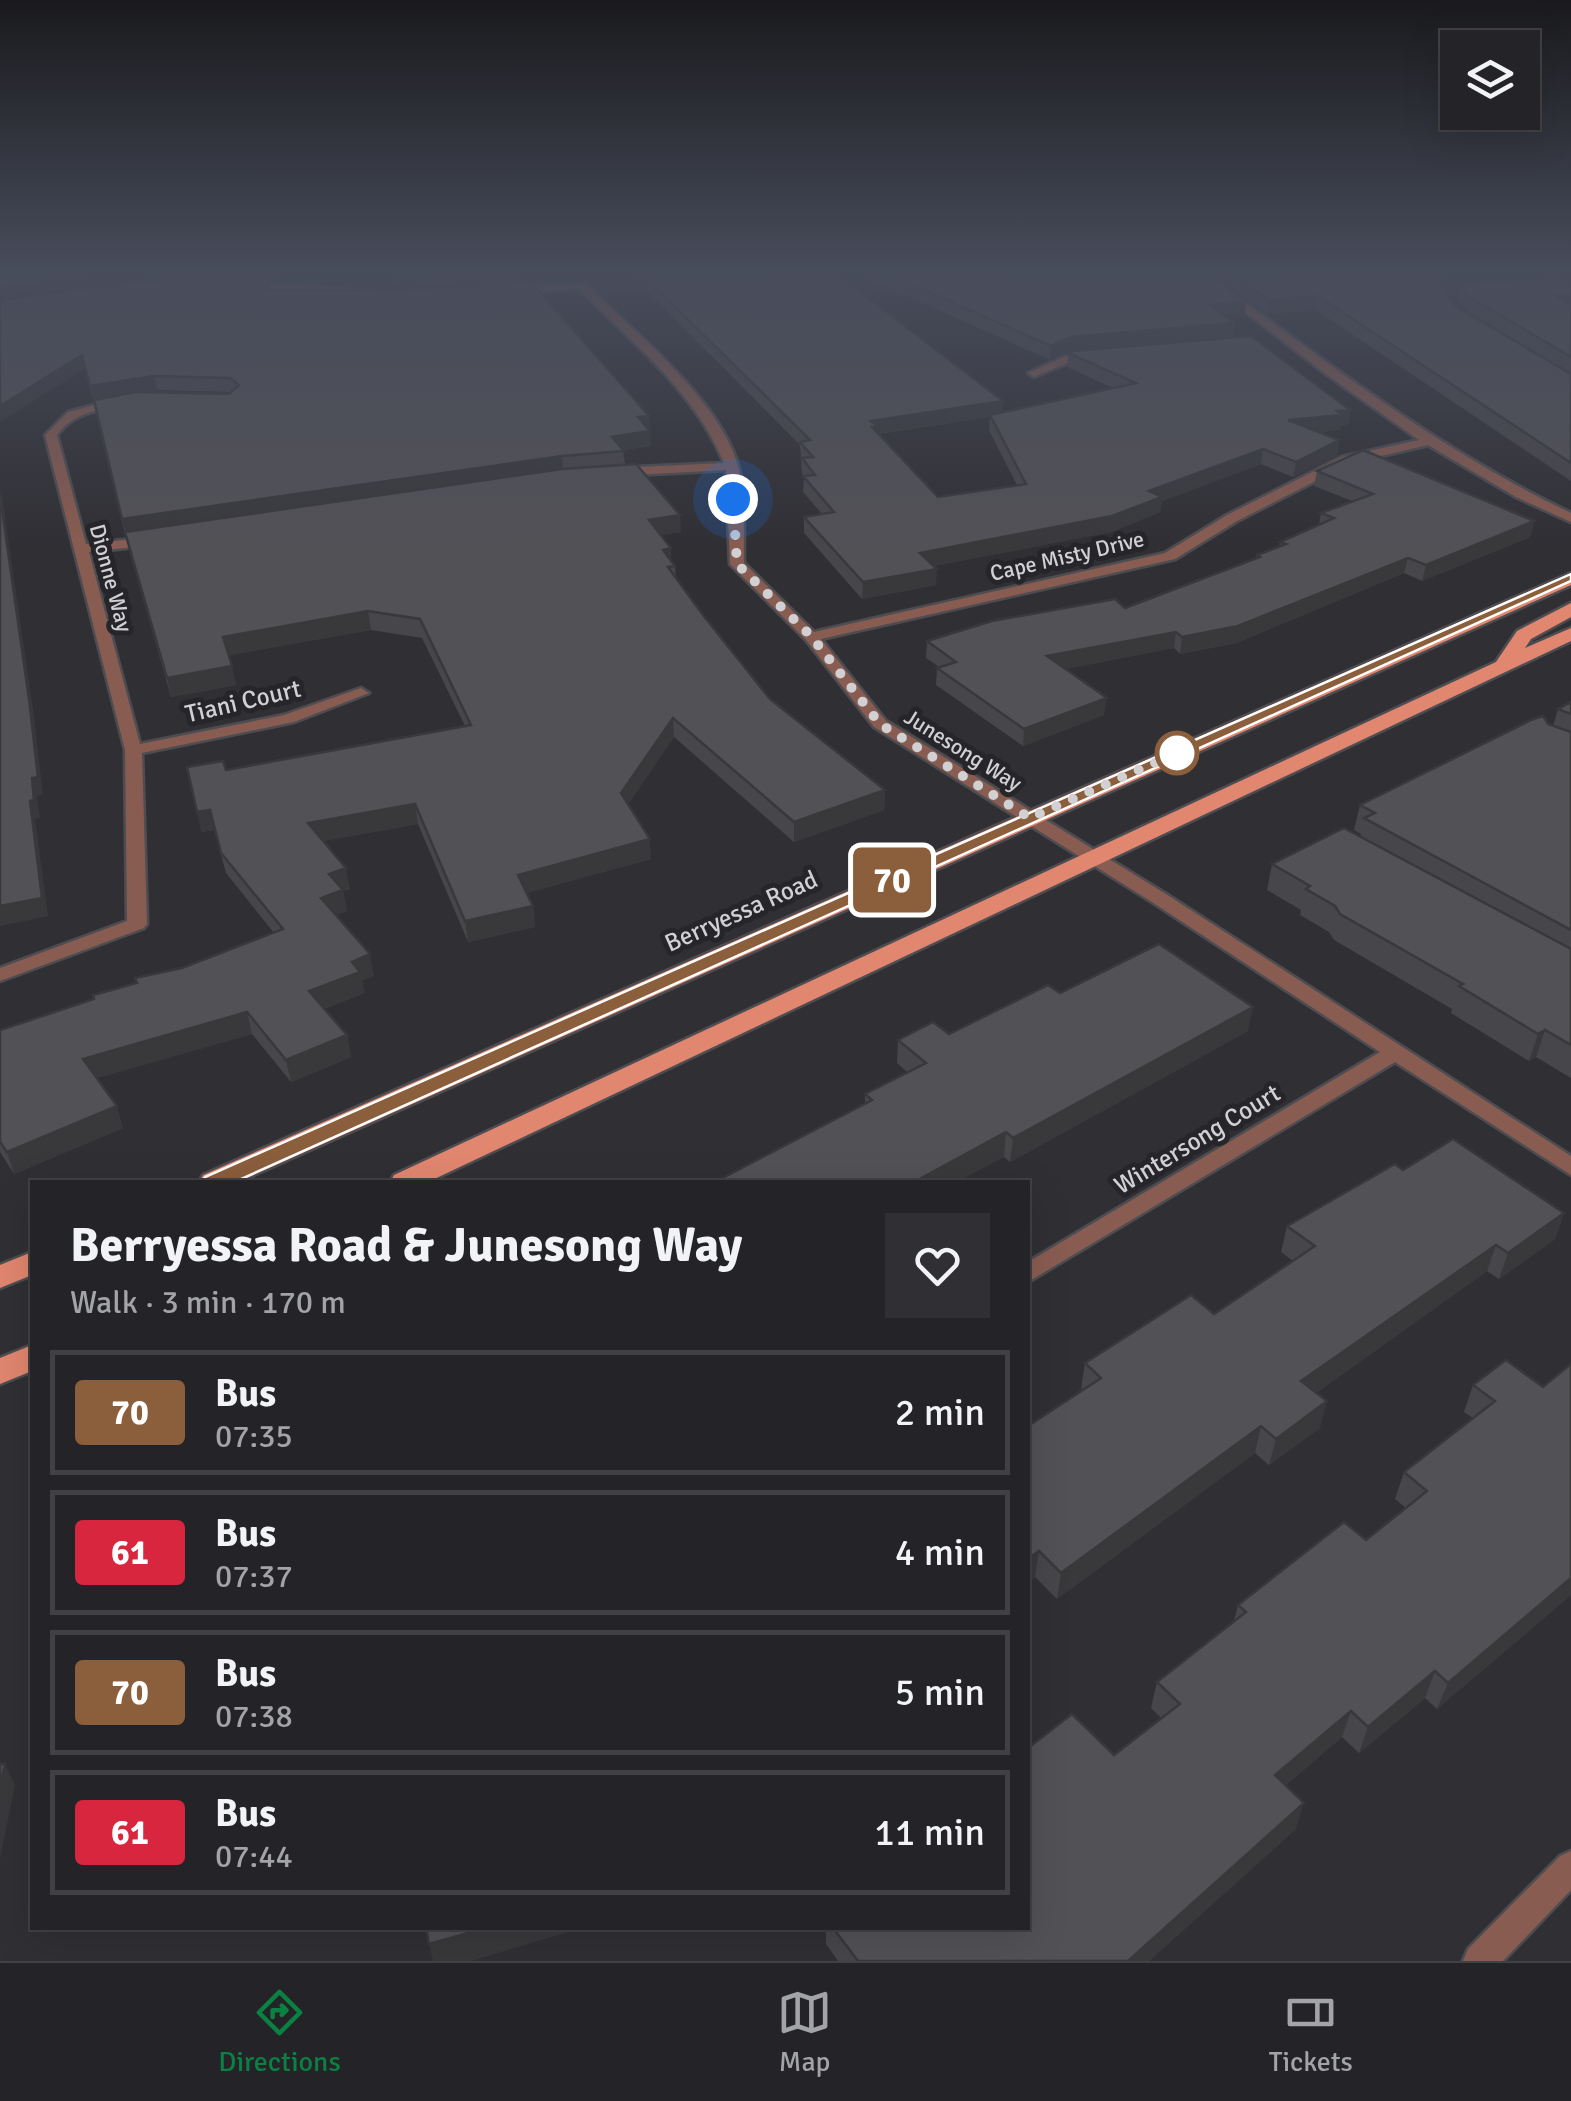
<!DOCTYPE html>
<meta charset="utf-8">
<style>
body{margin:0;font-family:Signika,sans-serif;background:#302f33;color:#f1f3f6;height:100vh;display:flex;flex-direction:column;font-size:38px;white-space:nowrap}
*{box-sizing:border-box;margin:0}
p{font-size:32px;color:#a3a4a7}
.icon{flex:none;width:55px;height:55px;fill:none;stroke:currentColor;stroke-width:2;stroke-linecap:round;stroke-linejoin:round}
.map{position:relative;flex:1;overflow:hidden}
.drawer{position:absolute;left:30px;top:1180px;width:1000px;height:750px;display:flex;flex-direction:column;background:#242327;border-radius:0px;box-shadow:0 10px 40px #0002,0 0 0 2px #414044}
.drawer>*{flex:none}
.badge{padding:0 20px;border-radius:8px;font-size:35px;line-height:65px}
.tools{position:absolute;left:1440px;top:30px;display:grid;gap:20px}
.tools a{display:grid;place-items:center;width:100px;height:100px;border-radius:0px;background:#242327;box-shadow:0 10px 40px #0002,0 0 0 2px #414044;font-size:50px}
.you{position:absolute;width:50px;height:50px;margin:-25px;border:8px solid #fff;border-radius:50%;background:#1a73e8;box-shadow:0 0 0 15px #1a73e833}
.map>.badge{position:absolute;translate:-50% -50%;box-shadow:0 0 0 5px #fff}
.round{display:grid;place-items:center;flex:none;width:105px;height:105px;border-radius:0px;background:#302f33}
.head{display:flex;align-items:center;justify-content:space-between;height:170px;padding:0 40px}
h1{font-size:48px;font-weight:800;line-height:75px}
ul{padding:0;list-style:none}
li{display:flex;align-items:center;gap:30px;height:125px;margin:0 20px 15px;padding:0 20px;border:5px solid #414044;border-radius:0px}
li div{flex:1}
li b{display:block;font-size:38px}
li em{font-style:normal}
li .badge{min-width:110px;font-weight:700;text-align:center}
.tab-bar{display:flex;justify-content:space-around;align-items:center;height:140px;border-top:2px solid #414044;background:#242327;font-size:28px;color:#a3a4a7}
.tab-bar a{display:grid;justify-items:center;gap:5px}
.tab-bar .on{color:#0b8043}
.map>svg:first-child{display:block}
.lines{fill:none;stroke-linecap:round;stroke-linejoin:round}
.street-casing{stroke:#4d4c51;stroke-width:5}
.primary-casing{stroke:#4d4c51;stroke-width:5}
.street{fill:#895c51;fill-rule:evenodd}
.primary{fill:#e1866f;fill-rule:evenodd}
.wall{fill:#47464a;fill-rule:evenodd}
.shaded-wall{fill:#39393c}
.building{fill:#525156;stroke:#39393c;stroke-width:2.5}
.line{fill:#8b5e3c;stroke:#fff;stroke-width:2.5}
.walk{stroke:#d1d1d4;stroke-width:10;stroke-dasharray:0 18}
.stop-dot{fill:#fff;stroke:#8b5e3c;stroke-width:5}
.labels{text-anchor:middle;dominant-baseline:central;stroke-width:10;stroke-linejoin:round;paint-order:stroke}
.far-street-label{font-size:22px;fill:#d1d1d4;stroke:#26252a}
.street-label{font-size:25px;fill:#d1d1d4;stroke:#26252a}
</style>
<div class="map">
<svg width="1571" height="1961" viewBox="0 0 1571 1961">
<rect width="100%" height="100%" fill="#302f34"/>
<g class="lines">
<g class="street-casing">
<g id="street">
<path d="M1192 271H1203C1322 359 1437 449 1571 513V522L1516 497 1428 445 1351 463 1237 521 1175 559 821 639 886 721 1169 896 1571 1156V1175L1395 1062 1028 1282V1262L1380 1052 1155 904 874 727 806 640 730 564 726 470 616 476 609 472 616 468 724 463C695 392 632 342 579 289L510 293 505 290 510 287 586 284C635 333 722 401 739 469 746 500 743 532 744 563L814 632 1165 553 1227 515 1342 457 1419 440 1327 375Z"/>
<polygon points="242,283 371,289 376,292 371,295 246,288 242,287"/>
<polygon points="1093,353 1099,356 1097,358 1072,361 1034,377 1028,373 1066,356"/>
<path d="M121 398 125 399V405C99 410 74 412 57 435L86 544 152 537 159 541 152 545 89 552 140 744 284 715 361 688 369 693 294 722 142 753 147 924 144 928 0 981V968L127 921 125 750 45 435 68 412Z"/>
<polygon points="1571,1851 1571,1890 1503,1961 1463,1961 1468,1949 1560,1856"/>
</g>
</g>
<g class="primary-casing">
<g id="primary">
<polygon points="1571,573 1571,585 238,1182 199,1182 203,1175"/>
<polygon points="1571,603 1571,617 1531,639 1525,648 1571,628 1571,641 428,1182 390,1182 394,1175 1496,662 1517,631"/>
<polygon points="32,1252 32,1275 0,1288 0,1265"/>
<polygon points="32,1345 32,1371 0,1384 0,1358"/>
</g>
</g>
<use href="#street" class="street"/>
<use href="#primary" class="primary"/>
</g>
<g class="wall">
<path d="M0 271H281L277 280H262H269L270 290 649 416 651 446 623 450 625 464 681 532 661 535 671 548V560L675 566 676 578 703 615 770 699 885 790 884 810 794 842 674 737 628 804 651 859 526 893 533 906 535 927 468 942 418 824 323 841 350 889 343 891 347 911 336 915 374 976 362 980 364 993 324 1009 347 1035 351 1057 291 1082 252 1034 97 1078 123 1128 14 1174 0 1152V1030L182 968 274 933 226 873 214 830 201 832 226 770 465 726 422 638 371 630 229 655 236 685 171 697 129 550 85 368 0 422V300L148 280ZM157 390 231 392 229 394 145 392Z"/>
<polygon points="386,271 544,271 521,273 522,283 397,287"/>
<path d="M627 271H833L1002 413 1113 388 1067 367 1068 353 1073 351 1050 360 852 271H1205L1244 316 1226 317 1234 323 1232 337 1350 410 1348 425 1341 426 1340 430 1318 432 1339 440 1337 456 1293 477 1261 464 1162 501 1160 512 1111 532 934 566 936 585 862 599 804 533V517L822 514 803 492 804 476 802 474 800 445ZM990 417 989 430 1017 485 938 497 879 434Z"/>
<polygon points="1208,271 1567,271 1459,283 1444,290 1455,306 1571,374 1571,481 1316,310 1267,314"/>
<polygon points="1571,282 1571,374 1465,309 1457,299 1460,285"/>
<polygon points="1317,471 1534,521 1530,537 1422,581 1404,573 1236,643 1180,654 1174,648 1065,669 1104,715 1023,746 936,685 937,668 939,667 926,658 927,641 1125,608 1256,559 1257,555 1279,547 1280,542 1319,525 1321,513 1352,501 1314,486"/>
<polygon points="1571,702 1571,1078 1536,1057 1529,1061 1451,1013 1452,1009 1334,940 1329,932 1300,915 1301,910 1267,890 1272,864 1360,837 1361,834 1354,830 1360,805 1548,724 1553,726 1558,709"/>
<polygon points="1060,993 1248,1031 1010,1162 1004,1157 865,1104 865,1094 907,1072 897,1063 898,1040 949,1034"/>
<polygon points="1403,1170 1564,1213 1555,1239 1499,1279 1487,1271 1316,1393 1320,1428 1269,1465 1255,1453 1057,1599 1035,1577 1028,1582 1082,1390 1081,1389 1085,1363 1214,1314 1293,1261 1281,1252 1287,1226"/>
<polygon points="1506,1360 1571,1595 1437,1709 1425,1698 1359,1753 1342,1737 1286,1785 1296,1829 1149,1961 838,1961 826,1944 826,1928 1028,1928 1114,1755 1161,1718 1151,1708 1157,1682 1234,1621 1238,1605 1366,1540 1406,1508 1395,1499 1404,1472 1473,1418 1464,1412 1473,1385"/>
</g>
<g class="shaded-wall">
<polygon points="124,271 147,271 148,280 0,300 0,287"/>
<polygon points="1461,271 1567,271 1459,283 1438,293 1441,279"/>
<polygon points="1571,295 1571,308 1556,296"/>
<polygon points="1318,296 1316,310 1267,314 1269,300"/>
<polygon points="1246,302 1244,316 1208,319 1210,305"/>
<polygon points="1234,323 1232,337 1070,351 1050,360 1051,346 1071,337"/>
<polygon points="82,355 85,368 0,422 0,406"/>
<polygon points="154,376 157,390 93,400 90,386"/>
<polygon points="1003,401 1002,415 877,434 871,442 871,421"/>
<polygon points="1350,410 1348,425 1341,426 1340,430 1286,435 1288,420"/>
<polygon points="649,416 650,430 639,432 638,417"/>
<polygon points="650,431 651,446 613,452 612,437"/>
<polygon points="1339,440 1337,456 1293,477 1296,462"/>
<polygon points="1263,449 1261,464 1162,501 1160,512 1111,532 919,569 920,553 1149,491"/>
<polygon points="562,456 563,470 126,534 122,519"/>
<polygon points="0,482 34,716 43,795 37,796 40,818 35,819 48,916 0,926 0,906 30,801"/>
<polygon points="680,515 681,532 649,537 649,520"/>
<polygon points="1534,521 1530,537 1422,581 1426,565"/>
<polygon points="671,548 671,566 663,550"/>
<polygon points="1408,558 1404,573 1236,643 1180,654 1182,637"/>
<polygon points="937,569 936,585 862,599 863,582"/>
<polygon points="368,611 371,630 226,656 223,637"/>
<polygon points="1176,632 1174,648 1046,673 1047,656"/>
<polygon points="232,666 236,685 171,697 167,678"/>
<polygon points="1107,698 1104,715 1023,746 1024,729"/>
<polygon points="673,718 674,737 622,813 621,793"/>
<polygon points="885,790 884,810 794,842 794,822"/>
<polygon points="415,804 418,824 312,843 308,823"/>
<polygon points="210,810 214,830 201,832 197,812"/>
<polygon points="650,839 651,859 520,895 518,875"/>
<polygon points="346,868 350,889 343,891 347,911 324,919 321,898 329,874"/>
<polygon points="533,906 535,927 468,942 465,921"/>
<polygon points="370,954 374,976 362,980 364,993 314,1013 309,991 352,962"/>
<polygon points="1253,1007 1248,1031 1010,1162 1013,1138"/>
<polygon points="247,1012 252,1034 90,1080 83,1059"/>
<polygon points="1545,1030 1536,1057 1529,1061 1538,1034"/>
<polygon points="347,1035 351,1057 291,1082 286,1060"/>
<polygon points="117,1106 123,1128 14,1174 7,1152"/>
<polygon points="1006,1132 1004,1157 957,1182 914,1182"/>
<polygon points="1564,1213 1555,1239 1499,1279 1508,1253"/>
<polygon points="1496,1245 1487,1271 1295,1408 1301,1381"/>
<polygon points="1327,1401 1320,1428 1269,1465 1276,1439"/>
<polygon points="1261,1426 1255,1453 1057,1599 1061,1573"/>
<polygon points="1039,1551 1035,1577 1028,1582 1028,1559"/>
<polygon points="1571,1578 1571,1595 1437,1709 1448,1683"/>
<polygon points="1435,1671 1425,1698 1359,1753 1368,1727"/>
<polygon points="1351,1711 1342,1737 1267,1801 1275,1775"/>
<polygon points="5,1764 15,1785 0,1859 0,1786"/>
<polygon points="1304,1803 1296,1829 1149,1961 1128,1961"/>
<polygon points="486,1928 582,1928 471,1961 433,1961 429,1944"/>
</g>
<g class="building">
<polygon points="0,271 124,271 0,287"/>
<polygon points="393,271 492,271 396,274"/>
<polygon points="639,271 833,271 1003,401 871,421 878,426 872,427 938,497 1026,484 990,415 1136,383 1068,353 1074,351 1251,336 1350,410 1337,411 1343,415 1288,420 1339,440 1296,462 1263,449 1149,491 1162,497 1112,516 920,553 937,569 863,582 804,517 834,512 803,476 815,475 802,458 813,457 800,442 810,440"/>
<polygon points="881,271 1205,271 1246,302 1210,305 1234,323 1071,337 1051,346"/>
<polygon points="1227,271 1461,271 1441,279 1440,285 1455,306 1571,374 1571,463 1318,296 1269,300"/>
<polygon points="1561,277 1571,282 1571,295 1556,296 1571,305 1571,357 1468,296 1460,285"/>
<polygon points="230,278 269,280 265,290 407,290 531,282 649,416 638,417 650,431 612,437 624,451 562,456 122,519 94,400 136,392 229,394 239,385 230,378 154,376 90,386 82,355 0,406 0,300 147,281"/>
<polygon points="1363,450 1534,521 1426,565 1408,558 1238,626 1182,637 1176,632 1047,656 1107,698 1024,729 937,668 956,662 927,641 992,621 1115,599 1125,608 1260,557 1257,555 1286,544 1280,542 1334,518 1321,513 1373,494 1317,471"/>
<polygon points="636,464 680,515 649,520 671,548 663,550 675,566 668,567 703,615 770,699 885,790 794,822 673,718 621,793 650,839 518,875 533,906 465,921 415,804 308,823 346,868 329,874 343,890 321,898 370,954 352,962 360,972 309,991 347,1035 286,1060 247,1012 83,1059 117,1106 7,1152 0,1142 0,1030 94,999 93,995 137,983 135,978 182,968 283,929 221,853 210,810 197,812 187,767 223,761 226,770 471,725 420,619 368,611 223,637 232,666 167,678 125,532 562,469"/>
<polygon points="0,495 29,699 38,777 32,778 34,800 30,801 42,898 0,906"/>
<polygon points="1571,702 1571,714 1558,709"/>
<polygon points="1543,716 1548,724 1571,732 1571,930 1364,818 1375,813 1360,805 1531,720"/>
<polygon points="1344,828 1571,949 1571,1045 1545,1030 1538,1034 1459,986 1463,984 1340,914 1335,906 1306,889 1310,886 1272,864"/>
<polygon points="1159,944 1253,1007 1013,1138 1006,1132 914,1182 715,1182 872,1100 865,1094 926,1063 898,1040 933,1022 949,1034 1048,985 1060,993"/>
<polygon points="1453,1139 1564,1213 1508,1253 1496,1245 1301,1381 1327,1401 1276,1439 1261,1426 1061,1573 1039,1551 1028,1559 1028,1426 1101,1378 1085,1363 1191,1295 1214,1314 1315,1246 1287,1226 1395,1164 1403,1170"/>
<polygon points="1506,1360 1543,1387 1571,1364 1571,1578 1448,1683 1435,1671 1368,1727 1351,1711 1275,1775 1304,1803 1128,1961 858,1961 833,1928 1028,1928 1028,1748 1072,1714 1114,1755 1180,1704 1157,1682 1246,1612 1238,1605 1344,1522 1366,1540 1427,1491 1404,1472 1495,1401 1473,1385"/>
<polygon points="0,1764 5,1764 0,1786"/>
<polygon points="426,1928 486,1928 429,1944"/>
</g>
<linearGradient id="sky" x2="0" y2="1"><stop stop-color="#1a1a1d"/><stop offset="0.5" stop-color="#484d5c"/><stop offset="1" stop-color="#484d5c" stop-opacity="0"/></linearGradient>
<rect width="1571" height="545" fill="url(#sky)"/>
<polygon class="line" points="1571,574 1571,581 221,1188 213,1190 202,1182 205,1177"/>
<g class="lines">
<polyline class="walk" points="733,499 737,564 811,636 880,724 1030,818 1177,753"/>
</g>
<circle class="stop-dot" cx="1177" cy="753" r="20"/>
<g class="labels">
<g class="far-street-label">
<text transform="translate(1067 556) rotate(-13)">Cape Misty Drive</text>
<text transform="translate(111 578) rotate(75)">Dionne Way</text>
<text transform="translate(963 750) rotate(32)">Junesong Way</text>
</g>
<g class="street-label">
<text transform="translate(243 701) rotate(-13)">Tiani Court</text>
<text transform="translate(741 911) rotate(-24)">Berryessa Road</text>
<text transform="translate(1197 1139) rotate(-31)">Wintersong Court</text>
</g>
</g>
</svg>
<div class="tools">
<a><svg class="icon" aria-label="layers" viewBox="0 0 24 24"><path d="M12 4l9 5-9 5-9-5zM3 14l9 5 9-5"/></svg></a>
</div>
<div class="you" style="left:733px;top:499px"></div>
<b class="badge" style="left:892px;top:880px;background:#8b5e3c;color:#fff">70</b>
<section class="drawer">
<div class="head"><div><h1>Berryessa Road &amp; Junesong Way</h1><p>Walk · 3 min · 170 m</p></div><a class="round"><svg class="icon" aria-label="heart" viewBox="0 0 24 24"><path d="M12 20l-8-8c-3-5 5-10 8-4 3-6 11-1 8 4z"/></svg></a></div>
<ul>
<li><span class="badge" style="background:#8b5e3c;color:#fff">70</span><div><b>Bus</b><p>07:35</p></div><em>2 min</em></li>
<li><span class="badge" style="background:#d7263d;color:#fff">61</span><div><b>Bus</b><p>07:37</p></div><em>4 min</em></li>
<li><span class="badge" style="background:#8b5e3c;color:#fff">70</span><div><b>Bus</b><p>07:38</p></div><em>5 min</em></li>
<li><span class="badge" style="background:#d7263d;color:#fff">61</span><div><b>Bus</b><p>07:44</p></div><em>11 min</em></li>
</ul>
</section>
</div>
<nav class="tab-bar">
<a class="on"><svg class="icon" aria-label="directions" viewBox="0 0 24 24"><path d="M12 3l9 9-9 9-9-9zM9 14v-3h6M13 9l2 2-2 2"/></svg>Directions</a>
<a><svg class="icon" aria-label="map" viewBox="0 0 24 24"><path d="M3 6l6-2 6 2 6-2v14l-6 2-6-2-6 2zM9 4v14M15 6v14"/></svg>Map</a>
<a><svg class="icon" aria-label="tickets" viewBox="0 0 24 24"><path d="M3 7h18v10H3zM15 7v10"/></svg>Tickets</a>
</nav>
